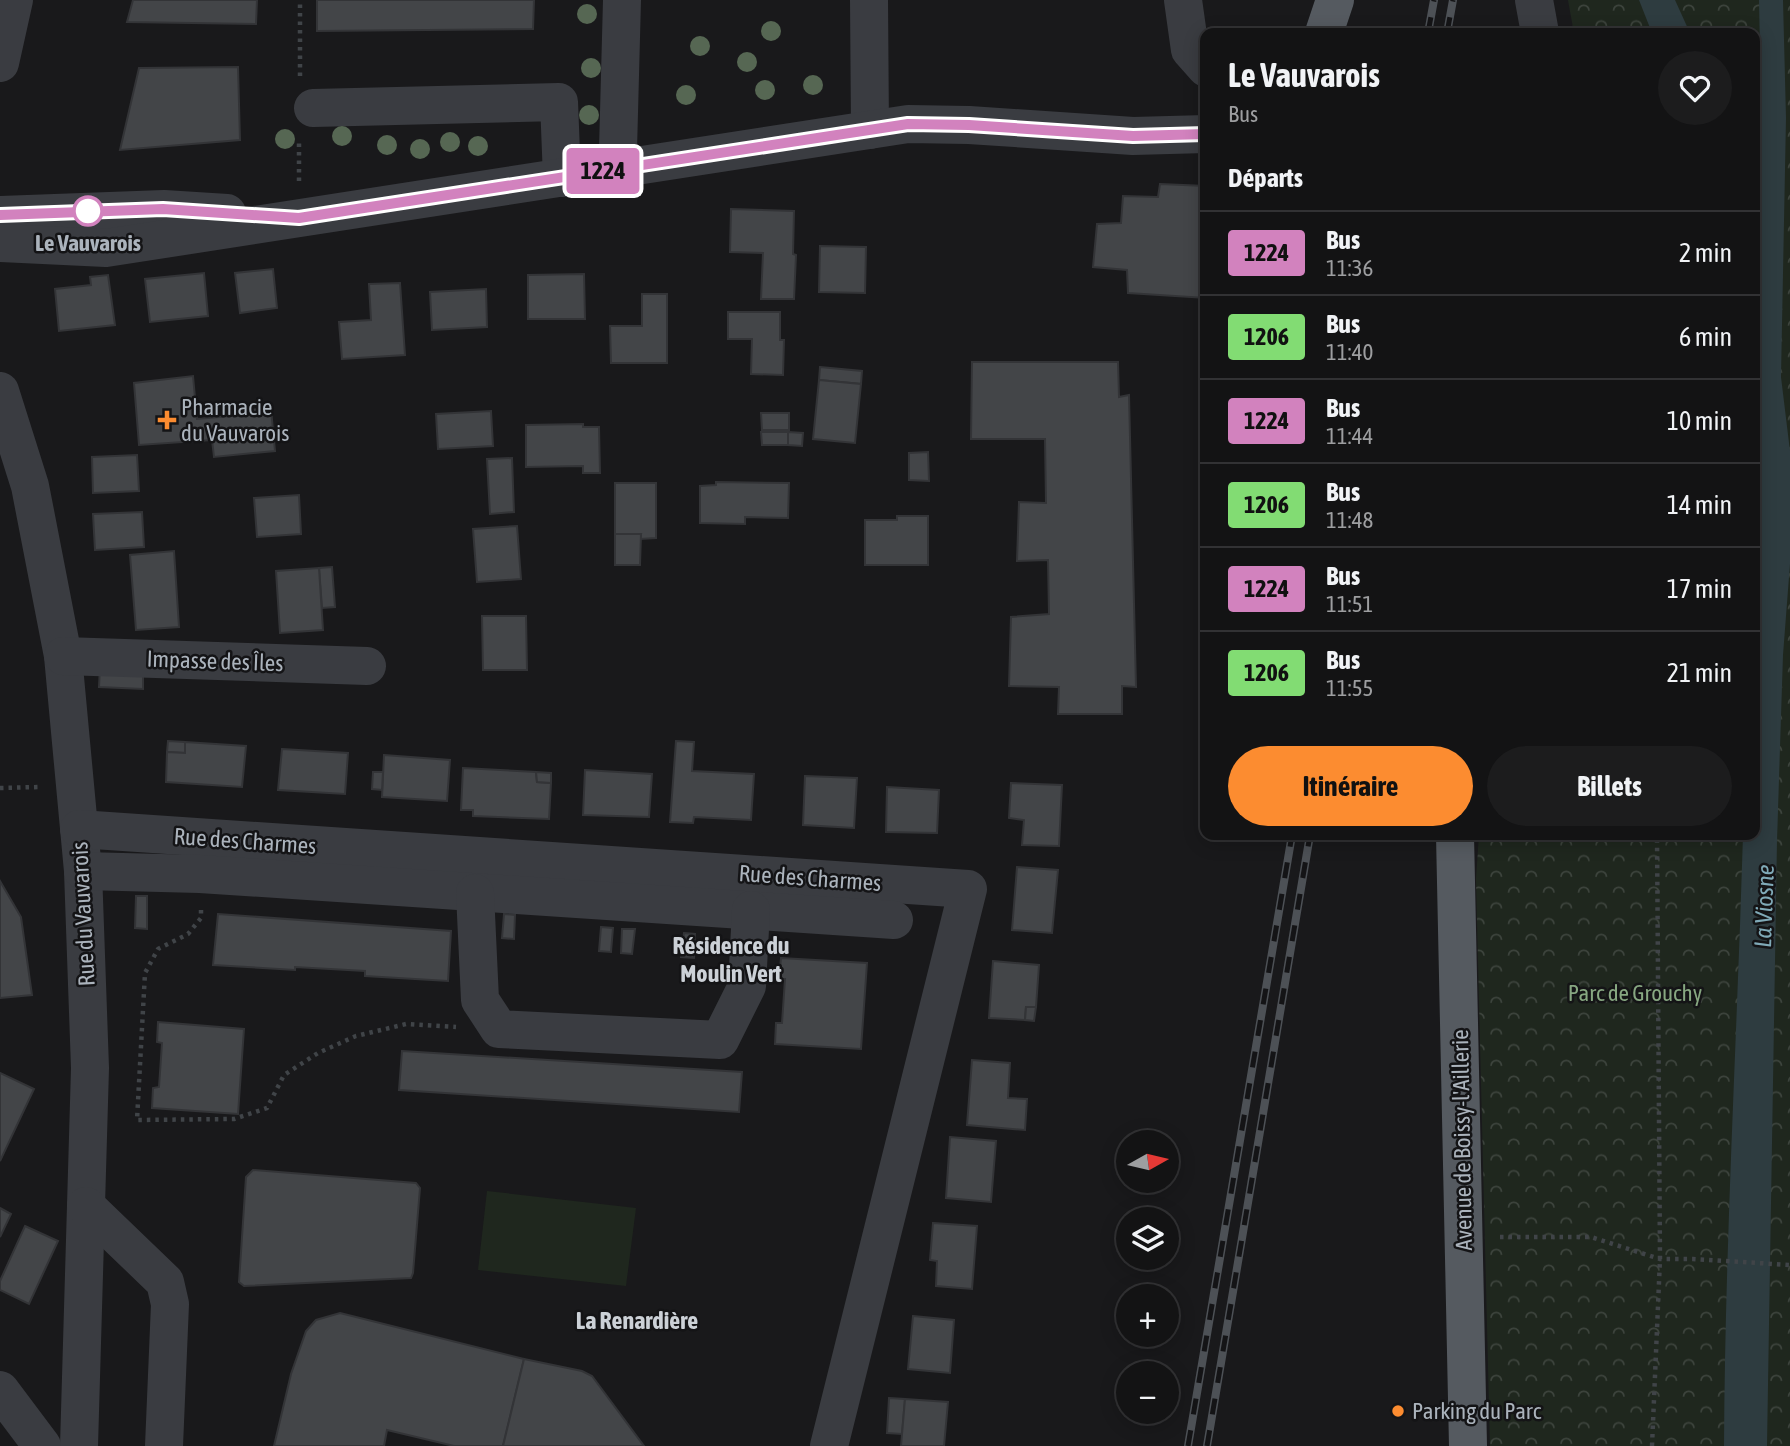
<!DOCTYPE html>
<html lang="fr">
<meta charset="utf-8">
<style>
body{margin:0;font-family:"Asap Condensed",sans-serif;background:#1c1c1d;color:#f1f3f6;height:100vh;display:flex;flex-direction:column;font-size:26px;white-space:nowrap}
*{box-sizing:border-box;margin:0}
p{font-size:23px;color:#9d9ea0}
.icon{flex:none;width:38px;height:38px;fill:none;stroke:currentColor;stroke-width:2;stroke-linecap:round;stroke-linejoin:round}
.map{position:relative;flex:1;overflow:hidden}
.panel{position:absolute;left:1200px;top:28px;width:560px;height:812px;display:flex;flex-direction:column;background:#131314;border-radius:14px;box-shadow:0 4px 18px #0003,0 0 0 2px #323234}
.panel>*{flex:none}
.badge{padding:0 14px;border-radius:5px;font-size:24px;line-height:46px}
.needle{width:46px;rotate:82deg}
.fabs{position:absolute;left:1116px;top:1130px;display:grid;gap:14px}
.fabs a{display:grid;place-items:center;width:63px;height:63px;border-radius:50%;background:#131314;box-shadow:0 4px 18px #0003,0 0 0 2px #323234;font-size:35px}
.map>.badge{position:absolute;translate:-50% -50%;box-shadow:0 0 0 4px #fff}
h2{padding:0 28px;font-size:26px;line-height:63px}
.round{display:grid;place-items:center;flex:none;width:74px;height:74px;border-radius:37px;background:#1c1c1d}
.headline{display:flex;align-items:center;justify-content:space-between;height:119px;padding:0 28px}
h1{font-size:33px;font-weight:700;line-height:52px}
.button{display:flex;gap:14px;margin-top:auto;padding:14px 28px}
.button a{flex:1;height:80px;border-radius:42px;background:#fc8c30;color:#111;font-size:28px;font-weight:700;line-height:80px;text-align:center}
.button a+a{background:#1c1c1d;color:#f1f3f6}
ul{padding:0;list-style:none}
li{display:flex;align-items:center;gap:21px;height:84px;padding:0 28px;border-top:2px solid #323234}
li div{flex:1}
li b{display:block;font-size:26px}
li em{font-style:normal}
li .badge{min-width:77px;font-weight:700;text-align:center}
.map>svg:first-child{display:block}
.forest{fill:url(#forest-crowns)}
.garden{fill:#1f271e}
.water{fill:#2e3c40}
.building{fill:#434548;stroke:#333437;stroke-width:2}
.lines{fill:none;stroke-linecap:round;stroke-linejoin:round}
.path{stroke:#404448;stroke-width:4.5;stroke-dasharray:3.5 5;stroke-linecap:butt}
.minor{stroke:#3a3c41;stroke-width:38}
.major{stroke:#555a60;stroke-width:38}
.rail-casing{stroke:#4d5156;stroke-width:8}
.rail{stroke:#141416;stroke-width:5;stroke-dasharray:16;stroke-linecap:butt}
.tree{fill:#566753}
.line-casing{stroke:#fff;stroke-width:16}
.line{stroke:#d282be;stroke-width:10}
.stop-dot{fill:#fff;stroke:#d282be;stroke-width:3.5}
.poi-dot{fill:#fc8c30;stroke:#141416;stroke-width:2.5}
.labels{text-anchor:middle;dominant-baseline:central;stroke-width:5;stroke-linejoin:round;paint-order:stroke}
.stop-label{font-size:23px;font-weight:bold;fill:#abb3bc;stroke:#141416}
.poi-label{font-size:23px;fill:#abb3bc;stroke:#141416;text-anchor:start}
.street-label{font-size:23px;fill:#abb3bc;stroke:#141416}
.park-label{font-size:23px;fill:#87a781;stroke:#141416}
.water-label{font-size:24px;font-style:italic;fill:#80aab8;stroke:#141416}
.neighbourhood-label{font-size:24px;font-weight:bold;fill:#ccd1d7;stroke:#141416}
</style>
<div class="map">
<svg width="1790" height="1446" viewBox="0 0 1790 1446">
<defs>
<pattern id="forest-crowns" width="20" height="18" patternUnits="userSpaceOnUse" patternTransform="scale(1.75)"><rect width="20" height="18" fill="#1f271e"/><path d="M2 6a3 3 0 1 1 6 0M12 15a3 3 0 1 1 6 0" fill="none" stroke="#3d443d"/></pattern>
</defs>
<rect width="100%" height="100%" fill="#19191b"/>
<polygon class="forest" points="1568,0 1790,0 1790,1446 1490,1446 1476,879 1479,835 1755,835 1755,33 1574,33"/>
<polygon class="garden" points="487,1191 636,1208 626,1286 478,1270"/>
<g class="water">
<polygon points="1639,0 1675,0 1690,33 1652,33"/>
<path d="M1759 0H1783L1786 118 1781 377 1790 451V564L1783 655 1777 841 1767 1446H1724C1725 1242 1737 1039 1743 835H1755V281L1759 287 1762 157Z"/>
</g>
<g class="building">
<polygon points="133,0 257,0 256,24 127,22"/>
<polygon points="317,0 534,0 533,29 317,31"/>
<polygon points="238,67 240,140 120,150 139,68"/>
<polygon points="1160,184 1206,186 1206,298 1128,293 1127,270 1093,267 1097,224 1121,223 1123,196 1158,197"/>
<polygon points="731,209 794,211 793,254 796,255 794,299 761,299 763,253 730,252"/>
<polygon points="820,246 866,247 865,293 819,292"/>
<polygon points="273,269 277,308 240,313 235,273"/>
<polygon points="204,273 208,316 150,322 145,279"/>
<polygon points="584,274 585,319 528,319 528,275"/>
<polygon points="108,275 115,325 59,331 55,289 91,285 90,277"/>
<polygon points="400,283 405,355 342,359 339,322 371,320 369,284"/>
<polygon points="486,289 487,327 432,330 430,292"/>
<polygon points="642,294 667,294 667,363 611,363 610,326 642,326"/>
<polygon points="728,312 780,312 780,340 784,340 783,375 751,374 752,339 728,339"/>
<polygon points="972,362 1118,362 1119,397 1129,395 1136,687 1122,686 1122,714 1058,714 1059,687 1009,686 1011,617 1049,614 1048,560 1017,561 1019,502 1046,503 1045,439 971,439"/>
<polygon points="820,367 862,371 861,384 819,380"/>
<polygon points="193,376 197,419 242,415 242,410 271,409 275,451 214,457 212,440 139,445 134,383"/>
<polygon points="819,380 861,384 855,443 813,439"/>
<polygon points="491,411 493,446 438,449 436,414"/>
<polygon points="761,413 789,413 789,430 762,430"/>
<polygon points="583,424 583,427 599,427 600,473 583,473 583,466 526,467 526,425"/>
<polygon points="761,432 788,432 788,445 762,445"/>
<polygon points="788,432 803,433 802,446 788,445"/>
<polygon points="928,452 929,481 909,480 909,453"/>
<polygon points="137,455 139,491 93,493 92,457"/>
<polygon points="512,458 514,512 490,514 487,459"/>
<polygon points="716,482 789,483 788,518 745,517 745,524 700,523 700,486 716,485"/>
<polygon points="615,483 656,483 656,538 640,539 641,534 615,534"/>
<polygon points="299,495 301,534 257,537 254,498"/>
<polygon points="142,512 144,547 95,550 93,514"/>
<polygon points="897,516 928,516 928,565 865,565 865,520 897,520"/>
<polygon points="517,526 521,579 477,582 473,529"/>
<polygon points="615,534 641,534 640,565 615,565"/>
<polygon points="174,551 179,627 136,630 130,555"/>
<polygon points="332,567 335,607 322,608 319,568"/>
<polygon points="319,568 323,630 280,633 276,571"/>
<polygon points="482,616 526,616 527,670 483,670"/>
<polygon points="100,666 143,668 143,689 99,687"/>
<polygon points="168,741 185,742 185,753 167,752"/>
<polygon points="676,741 694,742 692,771 754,774 751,820 694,817 693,823 670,822"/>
<polygon points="185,742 246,746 242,787 166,782 167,752 185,753"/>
<polygon points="282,749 348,753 345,794 278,790"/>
<polygon points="384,755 450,760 447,801 382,797"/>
<polygon points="463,768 536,772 537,782 551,783 549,819 473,816 473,810 461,810"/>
<polygon points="585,770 652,774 649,817 583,815"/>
<polygon points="373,772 383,772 382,790 372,789"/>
<polygon points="536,772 551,773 551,783 537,782"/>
<polygon points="805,776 857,778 854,828 803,825"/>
<polygon points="1011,783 1062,785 1059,846 1022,845 1024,820 1009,818"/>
<polygon points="887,787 939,790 937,833 886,832"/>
<polygon points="1017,867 1058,870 1052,933 1012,930"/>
<polygon points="0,881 21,917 32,995 0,998"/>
<polygon points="136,896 147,896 147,929 135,928"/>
<polygon points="218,914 451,931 448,981 365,976 365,971 295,967 295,970 213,965"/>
<polygon points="504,914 515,915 514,939 502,938"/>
<polygon points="601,927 613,928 611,952 599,951"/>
<polygon points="622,929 635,929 632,954 621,953"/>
<polygon points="684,933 695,934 694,958 681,957"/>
<polygon points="781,958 867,963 861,1049 775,1044 776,1023 782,1023 785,979 779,979"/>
<polygon points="993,961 1039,965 1036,1007 1026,1007 1025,1020 989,1018"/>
<polygon points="1026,1007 1036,1007 1034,1021 1025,1020"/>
<polygon points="158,1022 244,1029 238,1114 152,1108 153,1088 159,1087 162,1043 157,1042"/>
<polygon points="402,1051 742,1072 739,1112 399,1090"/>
<polygon points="972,1060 1010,1063 1008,1098 1027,1099 1025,1130 967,1125"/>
<polygon points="0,1073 34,1089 0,1161"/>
<polygon points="950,1137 996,1141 991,1202 946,1198"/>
<polygon points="253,1170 416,1183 420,1188 413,1273 411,1278 244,1286 239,1282 246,1177"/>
<polygon points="0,1208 11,1214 0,1237"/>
<polygon points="933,1223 977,1226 972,1289 936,1286 937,1261 930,1260"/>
<polygon points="25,1226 58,1241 29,1304 0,1290 0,1281"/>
<polygon points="340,1313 524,1359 503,1446 454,1446 387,1430 384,1446 274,1446 291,1374 306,1331 316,1320"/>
<polygon points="913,1316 954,1320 950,1373 908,1369"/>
<polygon points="524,1359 582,1371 592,1376 644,1446 503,1446"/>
<polygon points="889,1398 905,1399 902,1434 887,1433"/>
<polygon points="905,1399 948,1402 944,1446 901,1446"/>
</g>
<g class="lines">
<g class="path">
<polyline points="300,76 300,0"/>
<polyline points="299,181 299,141"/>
<polyline points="0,788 40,787"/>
<polyline points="201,910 201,918 188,934 158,949 145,973 137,1120 234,1119 267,1108 284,1075 318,1053 356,1036 406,1024 456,1027"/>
<polyline points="1500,1237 1591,1237 1660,1259 1693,1259 1790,1265"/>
<polyline points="1652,1446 1660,1259 1657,835"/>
</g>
<g class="minor">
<polyline points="869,0 870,130"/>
<polyline points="1183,0 1190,50 1206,68"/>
<polyline points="1534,0 1540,33"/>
<polyline points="0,63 14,0"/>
<polyline points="313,108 559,102 562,178"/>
<polyline points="621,168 618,150 622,0"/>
<polyline points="0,215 164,209 227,213"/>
<polyline points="0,243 106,248 908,124 969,125 1133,136 1206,134"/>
<polyline points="0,391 30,486 63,656 83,871 90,1068 79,1446"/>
<polyline points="63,656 367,666"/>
<polyline points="79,829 968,889 829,1446"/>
<polyline points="83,871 200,874 894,920"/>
<polyline points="475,893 480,1000 499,1029 720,1040 747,986 751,910"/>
<polyline points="86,1206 165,1282 170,1304 164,1446"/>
<polyline points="0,1390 42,1446"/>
</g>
<g class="major">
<polyline points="1324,33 1335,0"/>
<polyline points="1455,835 1468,1446"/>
</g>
<g class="rail-casing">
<g id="rail">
<polyline points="1428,33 1434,0"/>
<polyline points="1447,33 1453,0"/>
<polyline points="1188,1446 1292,835"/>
<polyline points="1207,1446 1310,835"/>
</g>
</g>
<use href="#rail" class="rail"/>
</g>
<g class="tree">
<circle cx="587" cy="14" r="10"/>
<circle cx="771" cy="31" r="10"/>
<circle cx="700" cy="46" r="10"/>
<circle cx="747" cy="62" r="10"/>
<circle cx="591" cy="68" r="10"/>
<circle cx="813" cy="85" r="10"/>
<circle cx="765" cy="90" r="10"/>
<circle cx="686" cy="95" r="10"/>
<circle cx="589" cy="115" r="10"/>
<circle cx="342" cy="136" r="10"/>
<circle cx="285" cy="139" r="10"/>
<circle cx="450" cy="142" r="10"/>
<circle cx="387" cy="145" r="10"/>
<circle cx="478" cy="146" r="10"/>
<circle cx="420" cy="149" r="10"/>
</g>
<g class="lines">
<g class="line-casing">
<polyline id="line" points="0,215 163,209 299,218 908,124 969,125 1133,136 1206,134"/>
</g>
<use href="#line" class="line"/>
</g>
<circle class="stop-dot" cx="88" cy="211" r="14"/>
<g class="poi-dot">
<path d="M163.5 409.5h7v7h7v7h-7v7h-7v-7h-7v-7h7z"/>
<circle cx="1398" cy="1411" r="7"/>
</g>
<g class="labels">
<g class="stop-label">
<text x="88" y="243">Le Vauvarois</text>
</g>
<g class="poi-label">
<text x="181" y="407">Pharmacie<tspan x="181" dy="26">du Vauvarois</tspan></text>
<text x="1412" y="1411">Parking du Parc</text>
</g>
<g class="street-label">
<text transform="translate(215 661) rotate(2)">Impasse des Îles</text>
<text transform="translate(245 841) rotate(4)">Rue des Charmes</text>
<text transform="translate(810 878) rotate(4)">Rue des Charmes</text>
<text transform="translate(83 914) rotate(-93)">Rue du Vauvarois</text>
<text transform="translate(1462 1140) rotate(-91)">Avenue de Boissy-l'Aillerie</text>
</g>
<g class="park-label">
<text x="1635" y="993">Parc de Grouchy</text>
</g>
<g class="water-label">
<text transform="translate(1764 906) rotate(-88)">La Viosne</text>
</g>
<g class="neighbourhood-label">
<text x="731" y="945">Résidence du<tspan x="731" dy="28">Moulin Vert</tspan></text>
<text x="637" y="1320">La Renardière</text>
</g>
</g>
</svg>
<div class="fabs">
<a><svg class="needle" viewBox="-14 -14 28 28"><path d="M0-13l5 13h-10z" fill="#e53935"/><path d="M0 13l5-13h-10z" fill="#9d9ea0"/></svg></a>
<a><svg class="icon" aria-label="layers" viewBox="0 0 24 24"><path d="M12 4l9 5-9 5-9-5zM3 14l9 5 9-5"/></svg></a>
<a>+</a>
<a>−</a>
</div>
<b class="badge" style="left:603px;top:171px;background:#d282be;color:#111">1224</b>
<section class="panel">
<div class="headline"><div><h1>Le Vauvarois</h1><p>Bus</p></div><a class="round"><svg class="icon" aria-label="heart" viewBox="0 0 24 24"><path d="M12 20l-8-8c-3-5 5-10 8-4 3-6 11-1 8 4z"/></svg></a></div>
<h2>Départs</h2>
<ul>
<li><span class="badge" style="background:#d282be;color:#111">1224</span><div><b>Bus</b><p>11:36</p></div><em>2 min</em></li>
<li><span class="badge" style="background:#82dc73;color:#111">1206</span><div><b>Bus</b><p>11:40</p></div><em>6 min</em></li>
<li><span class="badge" style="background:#d282be;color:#111">1224</span><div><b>Bus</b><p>11:44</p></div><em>10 min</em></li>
<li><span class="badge" style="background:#82dc73;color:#111">1206</span><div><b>Bus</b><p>11:48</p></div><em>14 min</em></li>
<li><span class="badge" style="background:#d282be;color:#111">1224</span><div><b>Bus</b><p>11:51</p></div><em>17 min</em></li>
<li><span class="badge" style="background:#82dc73;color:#111">1206</span><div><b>Bus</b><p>11:55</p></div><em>21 min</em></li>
</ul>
<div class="button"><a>Itinéraire</a><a>Billets</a></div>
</section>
</div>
